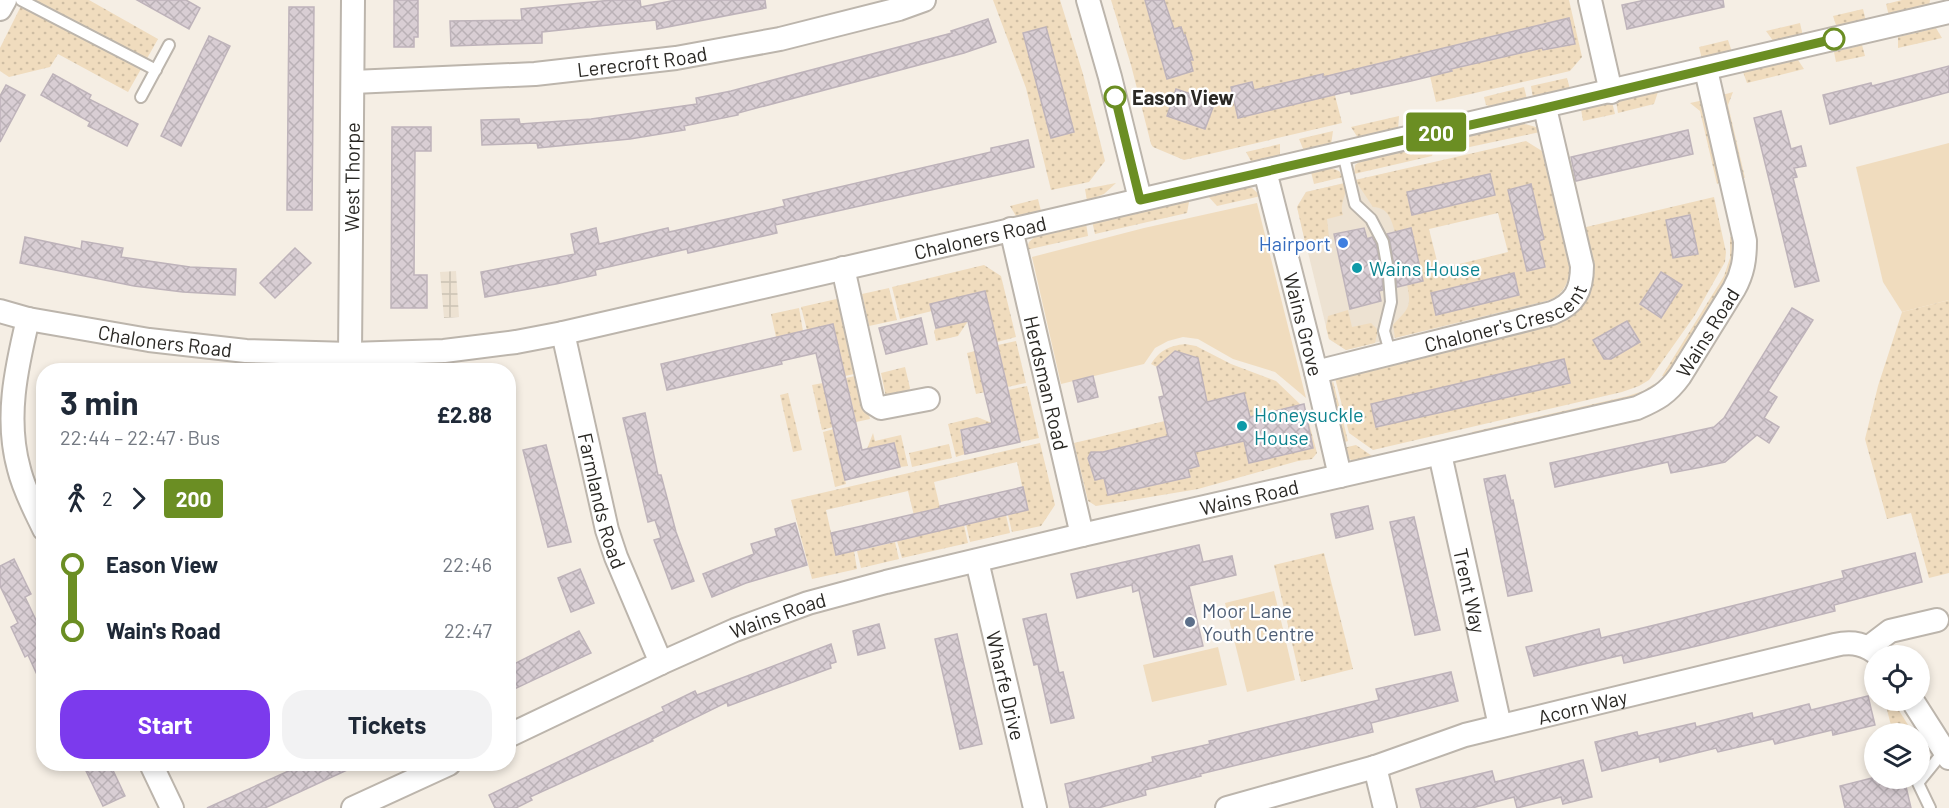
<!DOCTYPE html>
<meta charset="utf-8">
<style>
body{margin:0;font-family:Barlow,sans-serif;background:#f2f2f3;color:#1f2937;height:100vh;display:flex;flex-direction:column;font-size:22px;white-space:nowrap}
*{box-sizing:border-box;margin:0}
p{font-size:20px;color:#747a83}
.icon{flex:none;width:33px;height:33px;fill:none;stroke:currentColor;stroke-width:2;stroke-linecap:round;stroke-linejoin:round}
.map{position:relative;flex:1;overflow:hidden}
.sheet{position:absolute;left:36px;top:363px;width:480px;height:408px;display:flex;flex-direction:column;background:#fff;border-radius:24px;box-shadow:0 3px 9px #0003}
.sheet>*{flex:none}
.badge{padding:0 12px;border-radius:4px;font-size:21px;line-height:39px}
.tools{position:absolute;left:1864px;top:645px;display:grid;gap:12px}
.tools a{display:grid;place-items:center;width:66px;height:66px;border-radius:50%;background:#fff;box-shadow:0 3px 9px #0003;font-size:30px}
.map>.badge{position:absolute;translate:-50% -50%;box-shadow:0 0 0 3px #fff}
.legs{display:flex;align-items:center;gap:9px;height:66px;padding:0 24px;font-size:20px}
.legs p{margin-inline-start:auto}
.head{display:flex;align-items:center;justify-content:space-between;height:102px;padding:0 24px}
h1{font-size:33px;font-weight:700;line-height:45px}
.primary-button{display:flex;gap:12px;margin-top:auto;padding:12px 24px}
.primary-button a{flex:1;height:69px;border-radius:24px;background:#7c3aed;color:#fff;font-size:24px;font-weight:700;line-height:69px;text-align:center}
.primary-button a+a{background:#f2f2f3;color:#1f2937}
ul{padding:0 24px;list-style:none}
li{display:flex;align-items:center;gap:21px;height:66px;font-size:22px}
li i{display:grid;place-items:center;width:9px;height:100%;margin:0 8px;background:currentColor}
li i::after{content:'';width:15px;height:15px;margin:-8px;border:4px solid;border-radius:50%;background:#fff}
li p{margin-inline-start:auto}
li:first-child i{background:linear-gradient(#0000 50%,currentColor 0)}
li:last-child i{background:linear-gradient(currentColor 50%,#0000 0)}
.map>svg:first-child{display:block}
.built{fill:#ede2d2}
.industrial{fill:url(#industrial-grid)}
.grass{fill:url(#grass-dots);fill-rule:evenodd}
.park{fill:#f0dcbe}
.building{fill:url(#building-cross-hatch);stroke:#beb3ba;stroke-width:1.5}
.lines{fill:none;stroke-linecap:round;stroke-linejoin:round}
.lane-casing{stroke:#bcb5ac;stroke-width:14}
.street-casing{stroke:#bcb5ac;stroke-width:26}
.lane{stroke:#fff;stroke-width:10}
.street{stroke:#fff;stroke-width:22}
.line-1-casing{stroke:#fff;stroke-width:14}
.line-1{stroke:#6b8e23;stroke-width:9}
.stop-1-dot{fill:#fff;stroke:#6b8e23;stroke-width:3}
.shop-dot{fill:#3f7fe0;stroke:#fff;stroke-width:2}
.culture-dot{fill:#0f9aa8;stroke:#fff;stroke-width:2}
.service-dot{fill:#5c6f8a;stroke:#fff;stroke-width:2}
.labels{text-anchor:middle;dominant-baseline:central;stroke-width:4.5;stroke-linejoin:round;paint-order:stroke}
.street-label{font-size:20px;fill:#2a2824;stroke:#fff}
.stop-label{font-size:20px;font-weight:bold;fill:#2a2824;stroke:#fff;text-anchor:start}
.shop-label{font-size:20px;fill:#366cbe;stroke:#fff;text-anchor:end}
.culture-label{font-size:20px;fill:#0d838f;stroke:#fff;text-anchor:start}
.service-label{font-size:20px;fill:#4e5e75;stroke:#fff;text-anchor:start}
</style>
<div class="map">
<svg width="1949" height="808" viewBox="0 0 1949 808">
<defs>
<pattern id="industrial-grid" width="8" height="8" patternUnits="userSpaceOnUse" patternTransform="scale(1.5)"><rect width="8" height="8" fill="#ede2d2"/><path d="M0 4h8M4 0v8" fill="none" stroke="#cbc2b4"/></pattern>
<pattern id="grass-dots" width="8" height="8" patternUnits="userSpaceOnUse" patternTransform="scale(1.5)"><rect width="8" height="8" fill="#f0dcbe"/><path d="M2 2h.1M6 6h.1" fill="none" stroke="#cebda3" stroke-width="1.8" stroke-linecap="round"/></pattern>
<pattern id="building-cross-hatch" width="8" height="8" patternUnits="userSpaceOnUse" patternTransform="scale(1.5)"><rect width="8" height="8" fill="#d9ced4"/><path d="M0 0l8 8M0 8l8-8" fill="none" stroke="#bab1b6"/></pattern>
</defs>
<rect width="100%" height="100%" fill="#f5eee4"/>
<polygon class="built" points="1396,171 1434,328 1346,350 1329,339 1297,207 1306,192"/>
<polygon class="industrial" points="456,271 459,317 444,318 440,272"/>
<g class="grass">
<polygon points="24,0 89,0 158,39 128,92 58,54 50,67 9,77 0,71 0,48"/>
<polygon points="993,0 1060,0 1083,74 1105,161 1089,182 1051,190 1026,88"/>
<polygon points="1111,0 1569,0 1582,57 1570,71 1436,102 1430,76 1452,71 1446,48 1346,71 1330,76 1342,123 1184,160 1153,147 1151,144 1131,65"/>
<polygon points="1902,0 1930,0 1929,7 1889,16 1886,4"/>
<polygon points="1863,9 1866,21 1837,28 1833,16"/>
<polygon points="1800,23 1803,36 1774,42 1766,31"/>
<polygon points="1936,28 1942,38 1898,48 1898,37"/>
<polygon points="1728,40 1732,52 1702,59 1699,47"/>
<polygon points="1862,45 1865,56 1836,62 1834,52"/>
<polygon points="1798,60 1804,69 1747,83 1743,72"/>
<polygon points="1567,78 1570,89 1533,98 1531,86"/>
<polygon points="1524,87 1527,99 1494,108 1486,105 1484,97"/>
<polygon points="1658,92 1654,104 1618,113 1616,101"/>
<polygon points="1733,92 1728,105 1745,178 1738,177 1719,96"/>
<polygon points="1704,100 1723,181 1717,184 1700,111 1690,103"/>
<polygon points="1612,102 1615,114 1583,121 1581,109"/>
<polygon points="1399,116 1398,130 1358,138 1351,127"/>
<polygon points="1521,123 1536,127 1540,132 1465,148 1456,137"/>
<polygon points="1333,131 1331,145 1304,151 1299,139"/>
<path d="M1526 141 1542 151 1570 270C1568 285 1562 296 1547 301L1395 338 1393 325C1408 308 1412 309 1407 284L1423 280 1411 229 1395 232C1391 219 1389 208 1373 207L1355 180ZM1498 213 1508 252 1439 269 1429 229Z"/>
<polygon points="1436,142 1432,156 1354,174 1355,165 1363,159"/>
<polygon points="1280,144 1280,157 1252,163 1246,152"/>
<polygon points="1328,167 1339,171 1343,177 1314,184 1311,172"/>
<polygon points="1116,183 1104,194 1087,201 1085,189"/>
<path d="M1345 183C1348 196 1339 202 1343 215L1327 219 1329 237 1305 242 1297 207 1306 192Z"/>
<polygon points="1246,187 1252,188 1261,196 1217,206 1207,195"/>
<polygon points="1714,197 1726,252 1725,262 1695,315 1649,380 1639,386 1622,392 1373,450 1349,433 1335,378 1566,316 1582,228"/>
<polygon points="1038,199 1041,211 1016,216 1010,206"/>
<polygon points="1187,199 1189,202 1187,213 1095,234 1092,221"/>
<polygon points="1086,223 1088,236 1026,250 1029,242 1038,234"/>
<polygon points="1736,236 1733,274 1669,377 1662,376 1724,276 1730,258 1730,237"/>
<polygon points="984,265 1001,276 1016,337 997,342 985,291 931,304 932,311 900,319 892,287"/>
<polygon points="889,288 897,320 869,326 862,294"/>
<polygon points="841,298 859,373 845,376 833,324 807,330 801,307"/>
<polygon points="1949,300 1949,573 1929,578 1911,513 1887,519 1865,439 1878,386 1902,312"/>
<polygon points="799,308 803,331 776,337 771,314"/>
<polygon points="1348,310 1352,327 1371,323 1378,330 1375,343 1346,350 1329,339 1326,327 1328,316"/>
<polygon points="968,321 958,336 936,341 934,331 936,328"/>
<polygon points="1016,341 1026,383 1007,387 998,345"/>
<path d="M1185 344 1196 346 1231 364 1276 381 1301 405 1250 417 1244 393 1207 402 1198 358 1175 351 1157 367 1151 364C1160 350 1169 346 1185 344Z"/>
<polygon points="975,351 985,392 976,394 967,353"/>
<polygon points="905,367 910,388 907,396 886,397 881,373"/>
<polygon points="859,375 870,419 856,422 846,378"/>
<polygon points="1333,381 1348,441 1342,443 1330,388"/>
<polygon points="823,383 833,427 822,430 812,385"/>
<polygon points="1654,384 1656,391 1646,397 1473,438 1472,432 1628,396 1643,391"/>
<polygon points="1027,386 1039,438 1020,442 1008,390"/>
<polygon points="788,393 802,450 793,452 780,395"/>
<polygon points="1304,404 1317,453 1312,459 1298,461 1198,489 1096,506 1088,501 1074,443 1173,419 1177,434 1103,452 1091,452 1088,459 1095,479 1104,478 1108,495 1190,477 1188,469 1198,466 1196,452 1244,441 1249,463 1313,448"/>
<polygon points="977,417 992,423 960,430 965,454 956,457 948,424"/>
<polygon points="834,429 846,484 835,487 823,432"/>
<polygon points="873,433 875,441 901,435 908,466 900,467 894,443 867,449"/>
<polygon points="1040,443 1055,505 1041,526 1012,532 1008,515 1027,510 1017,462 934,482 945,529 964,525 968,543 902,558 897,541 919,536 908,491 826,510 836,555 854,551 857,569 812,579 791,500"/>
<polygon points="949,444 952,458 912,467 909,453"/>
<path d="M1356 445 1378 460C1361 463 1350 467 1343 448Z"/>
<polygon points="1006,515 1010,533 970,542 966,524"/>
<polygon points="895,542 899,559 861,568 857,551"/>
<polygon points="1324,553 1353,669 1301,682 1274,565"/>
<polygon points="1895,704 1913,733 1893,733 1886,706"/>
</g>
<g class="park">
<polygon points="1949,143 1949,300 1902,312 1883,282 1856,167"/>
<polygon points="1257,203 1306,398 1275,372 1233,359 1198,339 1183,337 1168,341 1155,348 1144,364 1061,384 1032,257 1144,228"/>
<polygon points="1274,591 1295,680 1247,692 1225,603"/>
<polygon points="1218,647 1227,685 1152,702 1143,665"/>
</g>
<g class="building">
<polygon points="137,0 186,0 200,8 189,29"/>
<polygon points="394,0 418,0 418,37 414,37 414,47 394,47"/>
<polygon points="612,0 640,0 641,7 676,0 765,0 766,8 657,29 656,20 542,32 542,43 451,46 450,21 522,20 521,9"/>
<polygon points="1145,0 1164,0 1174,29 1181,27 1184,36 1185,35 1193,60 1190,60 1193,71 1167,79"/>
<polygon points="1645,0 1723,0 1724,7 1627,29 1622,5"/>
<polygon points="289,7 314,7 312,210 287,210"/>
<polygon points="1569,18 1575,44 1543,50 1542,48 1451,69 1452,71 1411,81 1351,94 1350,91 1238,118 1231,87 1252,82 1254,90 1323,74 1323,77"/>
<polygon points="988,19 996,42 964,53 738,113 738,115 684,126 685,130 630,139 558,146 538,148 537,143 482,145 481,120 519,119 520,124 591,119 697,104 696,98 731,91 952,33 951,31"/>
<polygon points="1046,27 1074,132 1051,138 1023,33"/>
<polygon points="209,36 230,46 181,146 161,136"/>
<polygon points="1949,66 1949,92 1830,124 1823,95 1871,83 1872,86"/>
<polygon points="53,74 91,95 89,99 138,124 127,146 88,126 90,122 41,95"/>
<polygon points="6,85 25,95 0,142 0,96"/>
<polygon points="1176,89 1215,102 1205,129 1167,116"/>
<polygon points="1781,111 1791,149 1801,146 1806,166 1794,168 1797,177 1793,178 1819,281 1795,287 1754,118"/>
<polygon points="392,127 431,127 431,151 415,151 414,275 427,275 427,308 391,308"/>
<polygon points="1688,130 1693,154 1576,181 1571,157"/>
<polygon points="1028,140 1034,167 775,225 777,233 688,253 687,249 595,270 596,275 556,284 485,297 481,272 575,254 571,234 596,228 599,244 668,228 669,232 785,206 783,200 991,152 991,148"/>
<polygon points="1490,174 1495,195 1412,215 1407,192"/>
<polygon points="1531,184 1544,239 1539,241 1545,267 1527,271 1508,190"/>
<polygon points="1690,215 1698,254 1673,258 1666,220"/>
<polygon points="1364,228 1367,239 1372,237 1376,244 1382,277 1383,290 1379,291 1381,301 1350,309 1334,234"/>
<polygon points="1411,228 1423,281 1397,287 1390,241 1387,234"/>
<polygon points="25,237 81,249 82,241 123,248 121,257 190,267 236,269 235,295 183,292 134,286 20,263"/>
<polygon points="295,248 311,263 275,298 260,283"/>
<polygon points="1661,272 1682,285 1661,318 1640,304"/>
<polygon points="1514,273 1519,295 1436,315 1431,293"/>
<polygon points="985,291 1020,442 965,454 961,430 992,423 985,395 968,321 936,328 930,304"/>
<polygon points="1792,308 1813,320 1768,391 1777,397 1764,418 1779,427 1769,443 1757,435 1725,462 1702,467 1671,473 1668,462 1555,487 1550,463 1714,427 1724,418"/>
<polygon points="921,318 927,344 886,354 879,328"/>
<polygon points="1627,321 1640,342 1611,359 1604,359 1593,340"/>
<polygon points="833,324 862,450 894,443 900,467 845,480 816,353 781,361 782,364 667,390 661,364"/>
<polygon points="1175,351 1198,358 1207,402 1244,393 1250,417 1304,404 1313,448 1249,463 1244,441 1195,452 1199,466 1188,469 1190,477 1108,495 1104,478 1095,480 1088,458 1091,452 1103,452 1168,436 1159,397 1164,396 1157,367"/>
<polygon points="1564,359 1570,383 1376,427 1371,404"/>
<polygon points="1093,376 1098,397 1078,402 1073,381"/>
<polygon points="645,413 658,475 661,475 676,532 694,581 672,589 654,540 661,538 655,520 648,522 623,418"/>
<polygon points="546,445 571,542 548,547 523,450"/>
<polygon points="1505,475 1511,501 1513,500 1532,591 1508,596 1484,479"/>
<polygon points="1023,487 1028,510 836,555 831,533 940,508 940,506"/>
<polygon points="1368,506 1373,529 1336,538 1331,514"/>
<polygon points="1414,517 1440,630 1415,635 1390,522"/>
<polygon points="795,523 807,565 746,583 712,597 703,574 754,554 751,544 777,536 775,529"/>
<polygon points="1199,545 1203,562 1232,556 1236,575 1189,586 1203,646 1154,657 1139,590 1133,592 1132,585 1077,598 1071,574"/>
<polygon points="1915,553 1922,582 1834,605 1835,611 1701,645 1624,663 1622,655 1534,676 1526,647 1599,629 1601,638 1659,624 1844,578 1842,571"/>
<polygon points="14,559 31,594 25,597 44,637 44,690 28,655 25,657 11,627 18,623 0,586 0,566"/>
<polygon points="580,569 594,603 571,612 558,578"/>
<polygon points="1046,614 1059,673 1063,672 1074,718 1051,723 1038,664 1034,665 1023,619"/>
<polygon points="879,624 885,648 858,655 853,631"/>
<polygon points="579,631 591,653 508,692 508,667"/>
<polygon points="957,634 982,744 960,749 935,639"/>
<polygon points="831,644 836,662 830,664 831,668 728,706 727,702 652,739 653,741 530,797 532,800 516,808 495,808 489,795 664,711 662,707 695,691 697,695"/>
<polygon points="1451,672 1458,701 1371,723 1373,732 1200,774 1201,776 1145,790 1146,795 1098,808 1070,808 1065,784 1153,762 1152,757 1210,744 1209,741 1379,700 1376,689"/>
<polygon points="1868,696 1875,725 1833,735 1832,730 1775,744 1773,739 1718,752 1716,748 1660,762 1659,757 1602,771 1595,742 1637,732 1638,736 1695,723 1696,727 1752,713 1753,718 1809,704 1811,710"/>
<polygon points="1583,760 1592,797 1563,804 1561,797 1517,808 1514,797 1472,808 1421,808 1416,789 1492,771 1495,782"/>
<polygon points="103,764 110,764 125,796 103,806 86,771"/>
<polygon points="304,764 360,764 265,808 207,808"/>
<polygon points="1872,778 1904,778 1911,808 1845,808 1840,786"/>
</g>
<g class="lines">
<g class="lane-casing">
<g id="lane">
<polyline points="21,0 156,70"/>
<polyline points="141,97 169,45"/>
<polyline points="1343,153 1355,204 1371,219 1383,242 1389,276 1391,302 1384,331 1390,352"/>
<polyline points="1930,808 1918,783 1944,751"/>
</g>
</g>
<g class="street-casing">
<g id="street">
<polyline points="1088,0 1110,77 1140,199"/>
<polyline points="1590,0 1611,92"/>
<polyline points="0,9 5,0"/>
<path id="s1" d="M353 82 535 74 676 58 780 39 899 9 924 0"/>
<path id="s2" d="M1265 171 1316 372 1340 476"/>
<path id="s3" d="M1011 229 1082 535"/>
<polyline points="843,268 873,403 881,408 928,399"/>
<path id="s4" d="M0 311 28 319 149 340 246 351 350 354 444 351 516 342 563 333C1025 226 1488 122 1949 12"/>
<path d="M28 319C16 369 5 419 19 469 24 490 35 510 44 529"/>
<path id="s5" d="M563 333 607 530 616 557 661 663"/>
<path id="s6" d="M350 354 353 0"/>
<path id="s7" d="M1316 372 1552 313C1575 304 1582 290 1582 266L1545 108"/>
<path id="s8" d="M1440 454 1500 726"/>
<path id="s9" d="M977 561 1035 808"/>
<polyline points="1869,647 1890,631 1937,620"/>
<polyline points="1912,700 1949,758"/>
<path id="s10" d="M508 736 661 663 735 630 808 603 886 582 1082 535 1637 408C1657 399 1667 394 1680 376L1734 289C1743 273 1745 259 1745 241L1706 70"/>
<polyline points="151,764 172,808"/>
<polyline points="1375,767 1385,808"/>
<polyline points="353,808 449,764"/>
<path id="s11" d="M1227 808 1375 767 1465 735 1835 645C1853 641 1866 644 1880 656"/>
</g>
</g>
<use href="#lane" class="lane"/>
<use href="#street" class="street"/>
</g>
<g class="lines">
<g class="line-1-casing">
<polyline id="line-1" points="1115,97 1140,200 1545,108 1834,39"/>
</g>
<use href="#line-1" class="line-1"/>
</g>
<g class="stop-1-dot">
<circle cx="1834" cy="39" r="10"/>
<circle cx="1115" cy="97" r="10"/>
</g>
<circle class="shop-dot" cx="1343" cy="243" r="6"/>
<g class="culture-dot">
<circle cx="1357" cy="268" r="6"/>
<circle cx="1242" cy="426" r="6"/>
</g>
<circle class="service-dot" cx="1190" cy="622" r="6"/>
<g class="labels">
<g class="street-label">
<text stroke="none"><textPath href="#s1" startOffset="290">Lerecroft Road</textPath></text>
<text stroke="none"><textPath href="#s6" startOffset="177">West Thorpe</textPath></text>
<text stroke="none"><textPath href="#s4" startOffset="996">Chaloners Road</textPath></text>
<text stroke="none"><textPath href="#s7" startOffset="198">Chaloner's Crescent</textPath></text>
<text stroke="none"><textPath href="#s2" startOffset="158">Wains Grove</textPath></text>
<text stroke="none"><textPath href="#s10" startOffset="1286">Wains Road</textPath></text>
<text stroke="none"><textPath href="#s4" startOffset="168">Chaloners Road</textPath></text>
<text stroke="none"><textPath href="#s3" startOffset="158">Herdsman Road</textPath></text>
<text stroke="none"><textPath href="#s10" startOffset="782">Wains Road</textPath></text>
<text stroke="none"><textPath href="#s5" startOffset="172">Farmlands Road</textPath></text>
<text stroke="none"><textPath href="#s8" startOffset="140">Trent Way</textPath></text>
<text stroke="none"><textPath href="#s10" startOffset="296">Wains Road</textPath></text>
<text stroke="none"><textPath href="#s9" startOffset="128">Wharfe Drive</textPath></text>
<text stroke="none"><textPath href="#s11" startOffset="370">Acorn Way</textPath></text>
</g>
<g class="stop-label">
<text x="1132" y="97">Eason View</text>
</g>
<g class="shop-label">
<text x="1331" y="243">Hairport</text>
</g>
<g class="culture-label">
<text x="1369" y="268">Wains House</text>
<text x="1254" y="414">Honeysuckle<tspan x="1254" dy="23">House</tspan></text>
</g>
<g class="service-label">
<text x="1202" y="610">Moor Lane<tspan x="1202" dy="23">Youth Centre</tspan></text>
</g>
</g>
</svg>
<div class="tools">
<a><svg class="icon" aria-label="locate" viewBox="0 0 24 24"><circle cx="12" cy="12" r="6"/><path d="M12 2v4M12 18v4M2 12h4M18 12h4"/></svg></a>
<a><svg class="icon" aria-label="layers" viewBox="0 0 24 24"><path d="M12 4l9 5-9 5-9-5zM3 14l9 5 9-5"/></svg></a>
</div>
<b class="badge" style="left:1436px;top:132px;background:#6b8e23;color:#fff">200</b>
<section class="sheet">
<div class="head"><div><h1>3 min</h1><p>22:44 – 22:47 · Bus</p></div><b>£2.88</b></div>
<div class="legs"><svg class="icon" aria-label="walk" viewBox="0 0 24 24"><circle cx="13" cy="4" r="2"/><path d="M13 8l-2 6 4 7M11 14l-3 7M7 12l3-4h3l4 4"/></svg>2<svg class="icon" aria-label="forward" viewBox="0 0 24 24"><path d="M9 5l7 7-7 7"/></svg><b class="badge" style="background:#6b8e23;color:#fff">200</b></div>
<ul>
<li><i style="color:#6b8e23"></i><b>Eason View</b><p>22:46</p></li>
<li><i style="color:#6b8e23"></i><b>Wain's Road</b><p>22:47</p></li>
</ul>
<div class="primary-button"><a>Start</a><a>Tickets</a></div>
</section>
</div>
